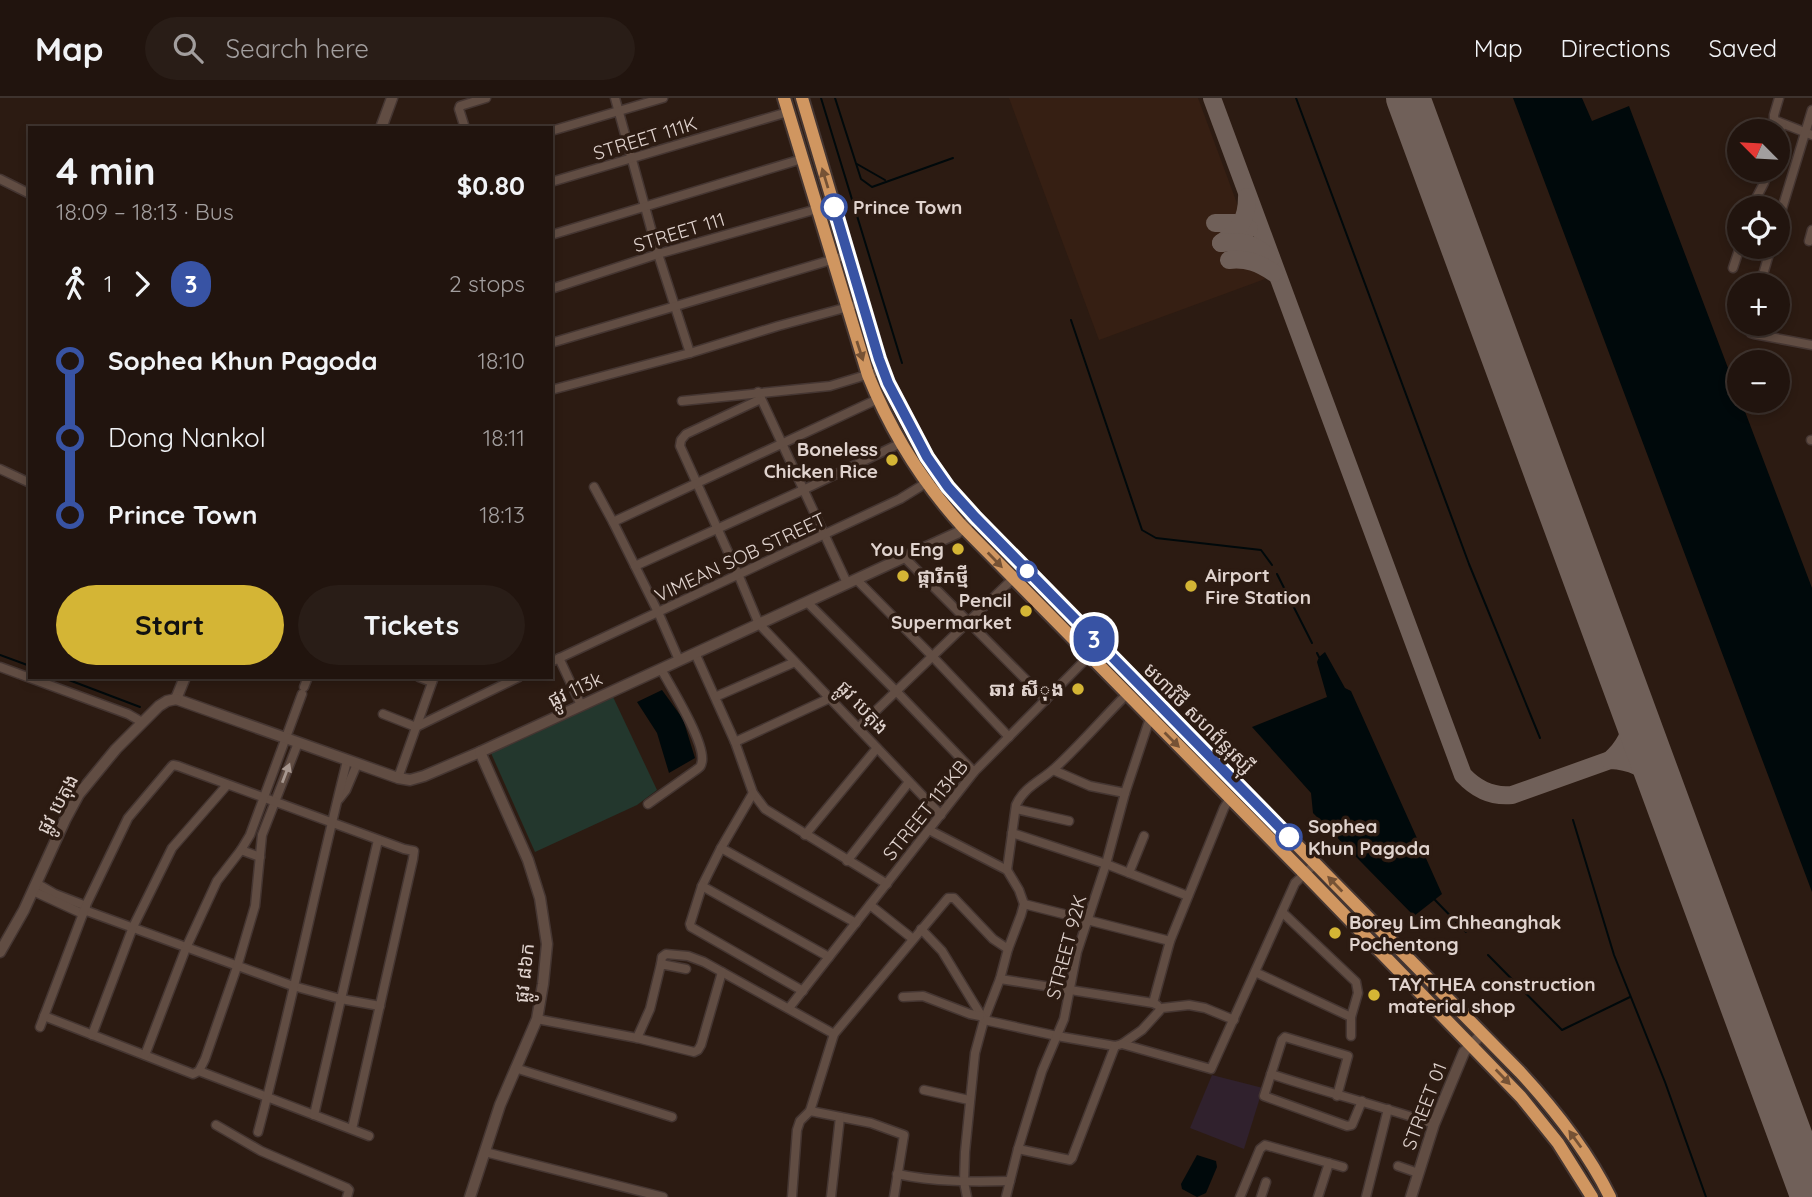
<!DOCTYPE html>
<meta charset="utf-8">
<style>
body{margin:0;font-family:Quicksand,"Noto Sans Khmer",sans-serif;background:#291d17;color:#f1f3f6;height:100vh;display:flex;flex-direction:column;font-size:26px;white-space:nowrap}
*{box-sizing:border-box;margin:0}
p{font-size:23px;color:#a29e9e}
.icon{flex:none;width:38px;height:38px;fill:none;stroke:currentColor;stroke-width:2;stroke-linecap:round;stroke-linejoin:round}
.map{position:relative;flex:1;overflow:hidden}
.details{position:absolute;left:28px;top:28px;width:525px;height:553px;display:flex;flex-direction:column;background:#21140e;border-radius:0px;box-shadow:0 4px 10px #0003,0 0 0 2px #3e332e}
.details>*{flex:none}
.badge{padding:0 14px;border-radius:23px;font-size:24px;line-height:46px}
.needle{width:46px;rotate:294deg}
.tools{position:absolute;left:1727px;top:21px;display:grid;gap:14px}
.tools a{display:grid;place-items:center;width:63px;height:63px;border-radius:50%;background:#21140e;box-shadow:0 4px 10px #0003,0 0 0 2px #3e332e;font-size:35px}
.map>.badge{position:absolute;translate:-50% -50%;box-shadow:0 0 0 4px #fff}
.legs{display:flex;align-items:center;gap:10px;height:77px;padding:0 28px;font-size:23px}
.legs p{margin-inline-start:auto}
.overview{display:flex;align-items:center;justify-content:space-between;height:119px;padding:0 28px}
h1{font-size:38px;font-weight:700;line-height:52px}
.button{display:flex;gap:14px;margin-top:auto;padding:14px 28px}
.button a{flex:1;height:80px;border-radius:42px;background:#d4b535;color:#111;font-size:28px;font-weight:700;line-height:80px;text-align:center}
.button a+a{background:#291d17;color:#f1f3f6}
ul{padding:0 28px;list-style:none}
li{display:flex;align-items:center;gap:24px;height:77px;font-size:26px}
li i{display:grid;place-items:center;width:10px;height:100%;margin:0 9px;background:currentColor}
li i::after{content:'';width:18px;height:18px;margin:-9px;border:5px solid;border-radius:50%;background:#21140e}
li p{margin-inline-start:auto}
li:first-child i{background:linear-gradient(#0000 50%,currentColor 0)}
li:last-child i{background:linear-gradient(currentColor 50%,#0000 0)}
header{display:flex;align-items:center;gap:42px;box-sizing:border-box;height:98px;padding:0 35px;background:#21140e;border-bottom:2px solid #3e332e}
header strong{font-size:33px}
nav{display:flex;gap:38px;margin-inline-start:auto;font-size:24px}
.search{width:490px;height:63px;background:#291d17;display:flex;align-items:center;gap:18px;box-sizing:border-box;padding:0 24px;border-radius:38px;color:#a29e9e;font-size:26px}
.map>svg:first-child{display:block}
.commercial{fill:#30212d}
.built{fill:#361f13}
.green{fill:#23372d}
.water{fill:#00090b}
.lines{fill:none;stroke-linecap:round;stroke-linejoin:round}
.stream{stroke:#00090b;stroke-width:2}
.taxiway{stroke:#706059;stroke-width:18}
.runway{stroke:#706059;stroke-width:44}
.minor-casing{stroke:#453632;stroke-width:11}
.tertiary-casing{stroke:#453632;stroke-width:13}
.trunk-casing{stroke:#453632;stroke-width:16}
.minor{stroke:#614d43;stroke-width:8}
.tertiary{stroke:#614d43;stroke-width:10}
.trunk{stroke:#d09660;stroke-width:12}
.oneway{fill:#765235}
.oneway2{fill:#a7978f}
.line-1-casing{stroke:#fff;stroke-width:16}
.line-1{stroke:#3853a4;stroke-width:10}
.stop-1-dot{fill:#fff;stroke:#3853a4;stroke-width:3.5}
.poi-dot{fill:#d4b535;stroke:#2c1b12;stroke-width:2.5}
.labels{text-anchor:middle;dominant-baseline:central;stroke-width:7;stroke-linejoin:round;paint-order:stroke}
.street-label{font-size:19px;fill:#e0d3ce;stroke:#2c1b12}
.stop-label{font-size:19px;font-weight:bold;fill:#e0d3ce;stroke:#2c1b12;text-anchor:start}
.poi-label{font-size:19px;font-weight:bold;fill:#e0d3ce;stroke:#2c1b12;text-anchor:end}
</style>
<header>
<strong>Map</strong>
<div class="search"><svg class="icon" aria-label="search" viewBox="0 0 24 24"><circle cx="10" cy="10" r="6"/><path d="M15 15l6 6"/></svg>Search here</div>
<nav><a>Map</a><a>Directions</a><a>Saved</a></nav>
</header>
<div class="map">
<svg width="1812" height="1099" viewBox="0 0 1812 1099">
<rect width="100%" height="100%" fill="#2c1b12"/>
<polygon class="commercial" points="1212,977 1263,990 1244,1051 1190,1030"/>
<polygon class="built" points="1009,0 1198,0 1265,181 1099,242"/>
<polygon class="green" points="613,599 657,692 637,707 535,754 491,655"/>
<g class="water">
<polygon points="1513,0 1582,0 1592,23 1629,8 1739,299 1740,303 1741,303 1812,490 1812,794"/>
<polygon points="1325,554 1345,590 1351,593 1442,796 1414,818 1313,715 1311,695 1252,629 1327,599 1317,564 1319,559"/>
<polygon points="662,592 683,621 695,660 669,675 657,635 637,604"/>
<polygon points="1197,1057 1216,1063 1217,1069 1206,1095 1197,1099 1182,1091 1181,1086"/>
</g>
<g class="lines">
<g class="stream">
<polyline points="821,0 902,265"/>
<polyline points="835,0 861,81 872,89 953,60"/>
<polyline points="1296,0 1469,466 1540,640"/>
<polyline points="857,66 885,82"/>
<polyline points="1071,222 1142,432 1156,440 1261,452 1272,467"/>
<polyline points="1277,476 1312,545"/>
<polyline points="1317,555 1319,559"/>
<polyline points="0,557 30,568"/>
<polyline points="61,579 140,609"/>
<polyline points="1573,722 1614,857 1665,984 1706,1099"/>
<polyline points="1435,802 1466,834"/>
<polyline points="1488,857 1562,932 1630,899"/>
</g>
<g class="taxiway">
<path d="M1212 0 1463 677C1477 692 1493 699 1512 697L1610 662C1632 663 1645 670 1661 686"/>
<polyline points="1215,125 1235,125 1249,131"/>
<path d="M1221 145C1239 133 1247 122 1247 99"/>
<path d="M1221 145C1245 142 1252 146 1271 160"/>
<path d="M1229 162C1247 160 1259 165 1274 175"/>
<path d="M1610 662C1625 649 1630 636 1635 617"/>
</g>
<polyline class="runway" points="1408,0 1812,1097"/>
<g class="minor-casing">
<g id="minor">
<polyline points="615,0 658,156 690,255"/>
<polyline points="1779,0 1774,17 1774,22 1812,37"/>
<polyline points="465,30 459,11 460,8 486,0"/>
<polyline points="551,33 663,0"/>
<polyline points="1778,39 1782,26"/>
<polyline points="0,81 30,96"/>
<polyline points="551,84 788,14"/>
<polyline points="1751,110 1764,85 1768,72"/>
<polyline points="1778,124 1812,12"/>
<polyline points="551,137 802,61"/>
<polyline points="1809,143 1812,132"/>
<polyline points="1733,170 1740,149"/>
<polyline points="1760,187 1771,149"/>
<polyline points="551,191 658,156 817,111"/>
<polyline points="1749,226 1751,235 1754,236 1812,247"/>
<polyline points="551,245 848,157"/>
<polyline points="551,292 690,255 778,228 863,205"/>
<polyline points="758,294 847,485"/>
<polyline points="761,301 686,336 681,342 680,348 738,476 759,526 941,717"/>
<polyline points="682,303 830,288 883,272"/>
<polyline points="1811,342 1812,342"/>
<polyline points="0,371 30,385"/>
<polyline points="594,389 613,424 878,301"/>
<polyline points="613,424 658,514 679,562"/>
<polyline points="904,459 1046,602"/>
<polyline points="635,468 803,392 901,345"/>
<polyline points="856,481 932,558 1009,639"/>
<polyline points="807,504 896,593 974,674"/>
<polyline points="695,555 735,644 753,695 765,711 887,786"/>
<polyline points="559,560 581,607"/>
<polyline points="551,564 900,401 926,385 938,375"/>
<polyline points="0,569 128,616 142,624"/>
<polyline points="419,579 432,584"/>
<polyline points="304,589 308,579"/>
<polyline points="715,599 795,564"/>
<polyline points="383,616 416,629 519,579"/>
<polyline points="858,630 1024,470"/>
<polyline points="735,644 830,600"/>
<polyline points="1053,672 1090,688 1125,695"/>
<polyline points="398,680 434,579"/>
<polyline points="753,695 721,750 702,788 690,826 691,829 803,893"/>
<polyline points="339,701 346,692 357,666"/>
<path d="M648 706 696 672C700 669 701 669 702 663 705 644 671 589 661 571"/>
<polyline points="1016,711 1069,723"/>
<polyline points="929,732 1007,772 1019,792 1024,806 1021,817 1008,851 1000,881 984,922 975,955 965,1054 964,1084 967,1099"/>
<polyline points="1012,735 1106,766 1188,798"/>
<polyline points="805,737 877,650"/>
<polyline points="721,750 856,825"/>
<polyline points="241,752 260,759"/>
<polyline points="847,763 909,684"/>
<path d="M1007 772 1016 707C1024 689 1041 683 1055 670 1080 647 1103 620 1127 596"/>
<polyline points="1129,775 1144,738"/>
<polyline points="36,785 55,796 86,808"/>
<polyline points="702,788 829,859"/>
<polyline points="33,793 83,816"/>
<polyline points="1024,806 1170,843"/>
<polyline points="870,807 913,841"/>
<polyline points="84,812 293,888 341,901 380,908"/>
<polyline points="1282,814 1356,884 1358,895 1351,919 1351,938"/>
<polyline points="921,831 942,853 984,922 1057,938 1115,948 1122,946 1142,932 1162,910 1189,907 1205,910 1234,922"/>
<polyline points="661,866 662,859 666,856 688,858 704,864 834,936"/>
<polyline points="1255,874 1351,919"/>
<polyline points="1000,881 1153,905 1157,907"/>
<polyline points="903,899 923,898 970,916 980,918"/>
<polyline points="1153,905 1170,843 1224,710 1230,700"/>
<polyline points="789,910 974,674 1100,547"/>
<polyline points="44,918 193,976 199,973 205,961 237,869 255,808 262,737 298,645"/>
<polyline points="537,921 637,940 694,954 698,952 701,947 722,874"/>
<polyline points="40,929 87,805 128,720 171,669 173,667 178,668 404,751 414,753 413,761 352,1031"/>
<polyline points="92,937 133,829 172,750 227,687"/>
<polyline points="637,940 650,911 661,866 686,871"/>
<polyline points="1122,946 1211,971 1295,785 1315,766"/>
<polyline points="145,957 186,850 217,783 241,752 250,737 302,596"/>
<polyline points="515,970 672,1019"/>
<polyline points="199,973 369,1038"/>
<path d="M1271 976C1325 994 1380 1008 1434 1026"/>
<polyline points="924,992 969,1002"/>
<polyline points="1337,998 1348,958 1285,939 1282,942 1264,998 1347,1028 1352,1027 1362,1003"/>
<polyline points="810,1013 871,1025 904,1037 894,1099"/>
<polyline points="314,1017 378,742"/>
<polyline points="216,1027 261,1053 347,1090 349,1092 347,1099"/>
<path d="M258 1034C291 911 316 786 347 663"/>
<polyline points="1018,1051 1070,1062 1072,1060 1115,948"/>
<polyline points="485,1054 663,1099"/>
<polyline points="1398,1068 1418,1075"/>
<path d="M897 1076C935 1084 972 1084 1010 1083"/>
<polyline points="792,1099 797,1032 800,1023 810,1013 834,936 948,800 954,800 993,841 1008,851"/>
<polyline points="831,1099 840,1019"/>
<polyline points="1006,1099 1018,1051 1042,973 1064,921 1077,854 1106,766 1125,695 1149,623 1154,618"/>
<polyline points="1240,1099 1260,1051 1265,1047 1343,1069"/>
<polyline points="1261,1099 1266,1084"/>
<polyline points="1318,1099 1329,1065"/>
<polyline points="1366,1099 1388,1011"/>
</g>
</g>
<g class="tertiary-casing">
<g id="tertiary">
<polyline points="381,30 392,0"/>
<polyline points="176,601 398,680 410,682 424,678 480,654 957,435 975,419"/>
<polyline points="176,601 185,579"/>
<polyline points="0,854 24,812 65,722 79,696 116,651 159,608 167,603 176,601"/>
<polyline points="470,1099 500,1007 537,921 543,886 547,846 540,800 528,762 480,654"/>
<polyline points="1411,1099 1434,1026 1464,954 1482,936"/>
</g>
</g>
<g class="trunk-casing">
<g id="trunk">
<path d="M784 0 868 277C891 334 922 384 963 429L1305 776 1521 999 1558 1045 1592 1099"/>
<path d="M802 0 879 260 888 285 927 359 948 389 975 419 1520 974C1555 1012 1587 1052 1610 1099"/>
</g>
</g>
<use href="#minor" class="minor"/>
<use href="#tertiary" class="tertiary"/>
<use href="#trunk" class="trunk"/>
</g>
<defs><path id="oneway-solid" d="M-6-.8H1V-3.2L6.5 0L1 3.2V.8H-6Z" transform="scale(1.75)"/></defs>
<g class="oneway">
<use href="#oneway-solid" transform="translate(825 80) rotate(-107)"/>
<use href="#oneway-solid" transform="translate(860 253) rotate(72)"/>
<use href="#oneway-solid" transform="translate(995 462) rotate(46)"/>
<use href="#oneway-solid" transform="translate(1172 642) rotate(45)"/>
<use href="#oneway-solid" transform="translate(1335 786) rotate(-134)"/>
<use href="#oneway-solid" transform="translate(1503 979) rotate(46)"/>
<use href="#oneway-solid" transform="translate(1575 1041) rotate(-126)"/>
</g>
<use class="oneway2" href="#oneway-solid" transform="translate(286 675) rotate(-69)"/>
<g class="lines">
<g class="line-1-casing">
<polyline id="line-1" points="834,109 879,261 888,285 927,359 948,389 975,419 1289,739"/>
</g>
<use href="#line-1" class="line-1"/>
</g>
<g class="stop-1-dot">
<circle cx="834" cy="109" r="12"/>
<circle cx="1027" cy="473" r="9"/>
<circle cx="1289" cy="739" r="12"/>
</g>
<g class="poi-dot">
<circle cx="892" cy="362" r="7"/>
<circle cx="958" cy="451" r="7"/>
<circle cx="903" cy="478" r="7"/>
<circle cx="1191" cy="488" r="7"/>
<circle cx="1026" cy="513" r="7"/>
<circle cx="1078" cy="591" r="7"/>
<circle cx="1335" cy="835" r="7"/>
<circle cx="1374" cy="897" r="7"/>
</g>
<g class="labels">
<g class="street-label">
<text transform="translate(645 40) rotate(-17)">STREET 111K</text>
<text transform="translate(679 134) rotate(-17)">STREET 111</text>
<text transform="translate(740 459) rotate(-25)">VIMEAN SOB STREET</text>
<text transform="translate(575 591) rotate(-25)">ផ្លូវ 113k</text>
<text transform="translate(863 609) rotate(47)">ផ្លូវ បេតុង</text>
<text transform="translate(1199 620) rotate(45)">មហាវិថី សហព័ន្ធរុស្ស៊ី</text>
<text transform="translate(57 706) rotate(-61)">ផ្លូវ បេតុង</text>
<text transform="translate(925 712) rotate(-51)">STREET 113KB</text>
<text transform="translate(1066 849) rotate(-75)">STREET 92K</text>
<text transform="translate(524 875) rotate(-84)">ផ្លូវ ៨៦ក</text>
<text transform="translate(1424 1008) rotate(-69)">STREET 01</text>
</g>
<g class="stop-label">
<text x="853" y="109">Prince Town</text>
<text x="1308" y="728">Sophea<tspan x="1308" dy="22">Khun Pagoda</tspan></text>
</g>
<g class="poi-label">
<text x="878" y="351">Boneless<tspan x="878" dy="22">Chicken Rice</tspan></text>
<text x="944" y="451">You Eng</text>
<text x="1205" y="477" text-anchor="start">Airport<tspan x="1205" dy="22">Fire Station</tspan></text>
<text x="917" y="478" text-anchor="start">ផ្ការីកថ្មី</text>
<text x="1012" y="502">Pencil<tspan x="1012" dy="22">Supermarket</tspan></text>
<text x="1064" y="591">ឆាវ សីុង</text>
<text x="1349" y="824" text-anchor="start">Borey Lim Chheanghak<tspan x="1349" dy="22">Pochentong</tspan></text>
<text x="1388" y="886" text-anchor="start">TAY THEA construction<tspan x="1388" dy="22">material shop</tspan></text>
</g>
</g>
</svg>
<div class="tools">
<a><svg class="needle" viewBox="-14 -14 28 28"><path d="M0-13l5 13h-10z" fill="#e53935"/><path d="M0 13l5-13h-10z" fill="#a29e9e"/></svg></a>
<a><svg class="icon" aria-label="locate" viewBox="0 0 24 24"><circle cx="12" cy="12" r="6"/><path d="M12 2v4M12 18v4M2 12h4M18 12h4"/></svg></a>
<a>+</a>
<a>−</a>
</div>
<b class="badge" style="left:1094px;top:541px;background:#3853a4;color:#fff">3</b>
<section class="details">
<div class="overview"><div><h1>4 min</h1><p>18:09 – 18:13 · Bus</p></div><b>$0.80</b></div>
<div class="legs"><svg class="icon" aria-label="walk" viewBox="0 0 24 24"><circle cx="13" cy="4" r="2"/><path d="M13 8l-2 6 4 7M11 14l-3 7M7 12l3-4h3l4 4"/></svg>1<svg class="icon" aria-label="forward" viewBox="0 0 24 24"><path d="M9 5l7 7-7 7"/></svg><b class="badge" style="background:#3853a4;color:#fff">3</b><p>2 stops</p></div>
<ul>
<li><i style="color:#3853a4"></i><b>Sophea Khun Pagoda</b><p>18:10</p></li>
<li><i style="color:#3853a4"></i><span>Dong Nankol</span><p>18:11</p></li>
<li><i style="color:#3853a4"></i><b>Prince Town</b><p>18:13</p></li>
</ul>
<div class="button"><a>Start</a><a>Tickets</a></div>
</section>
</div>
